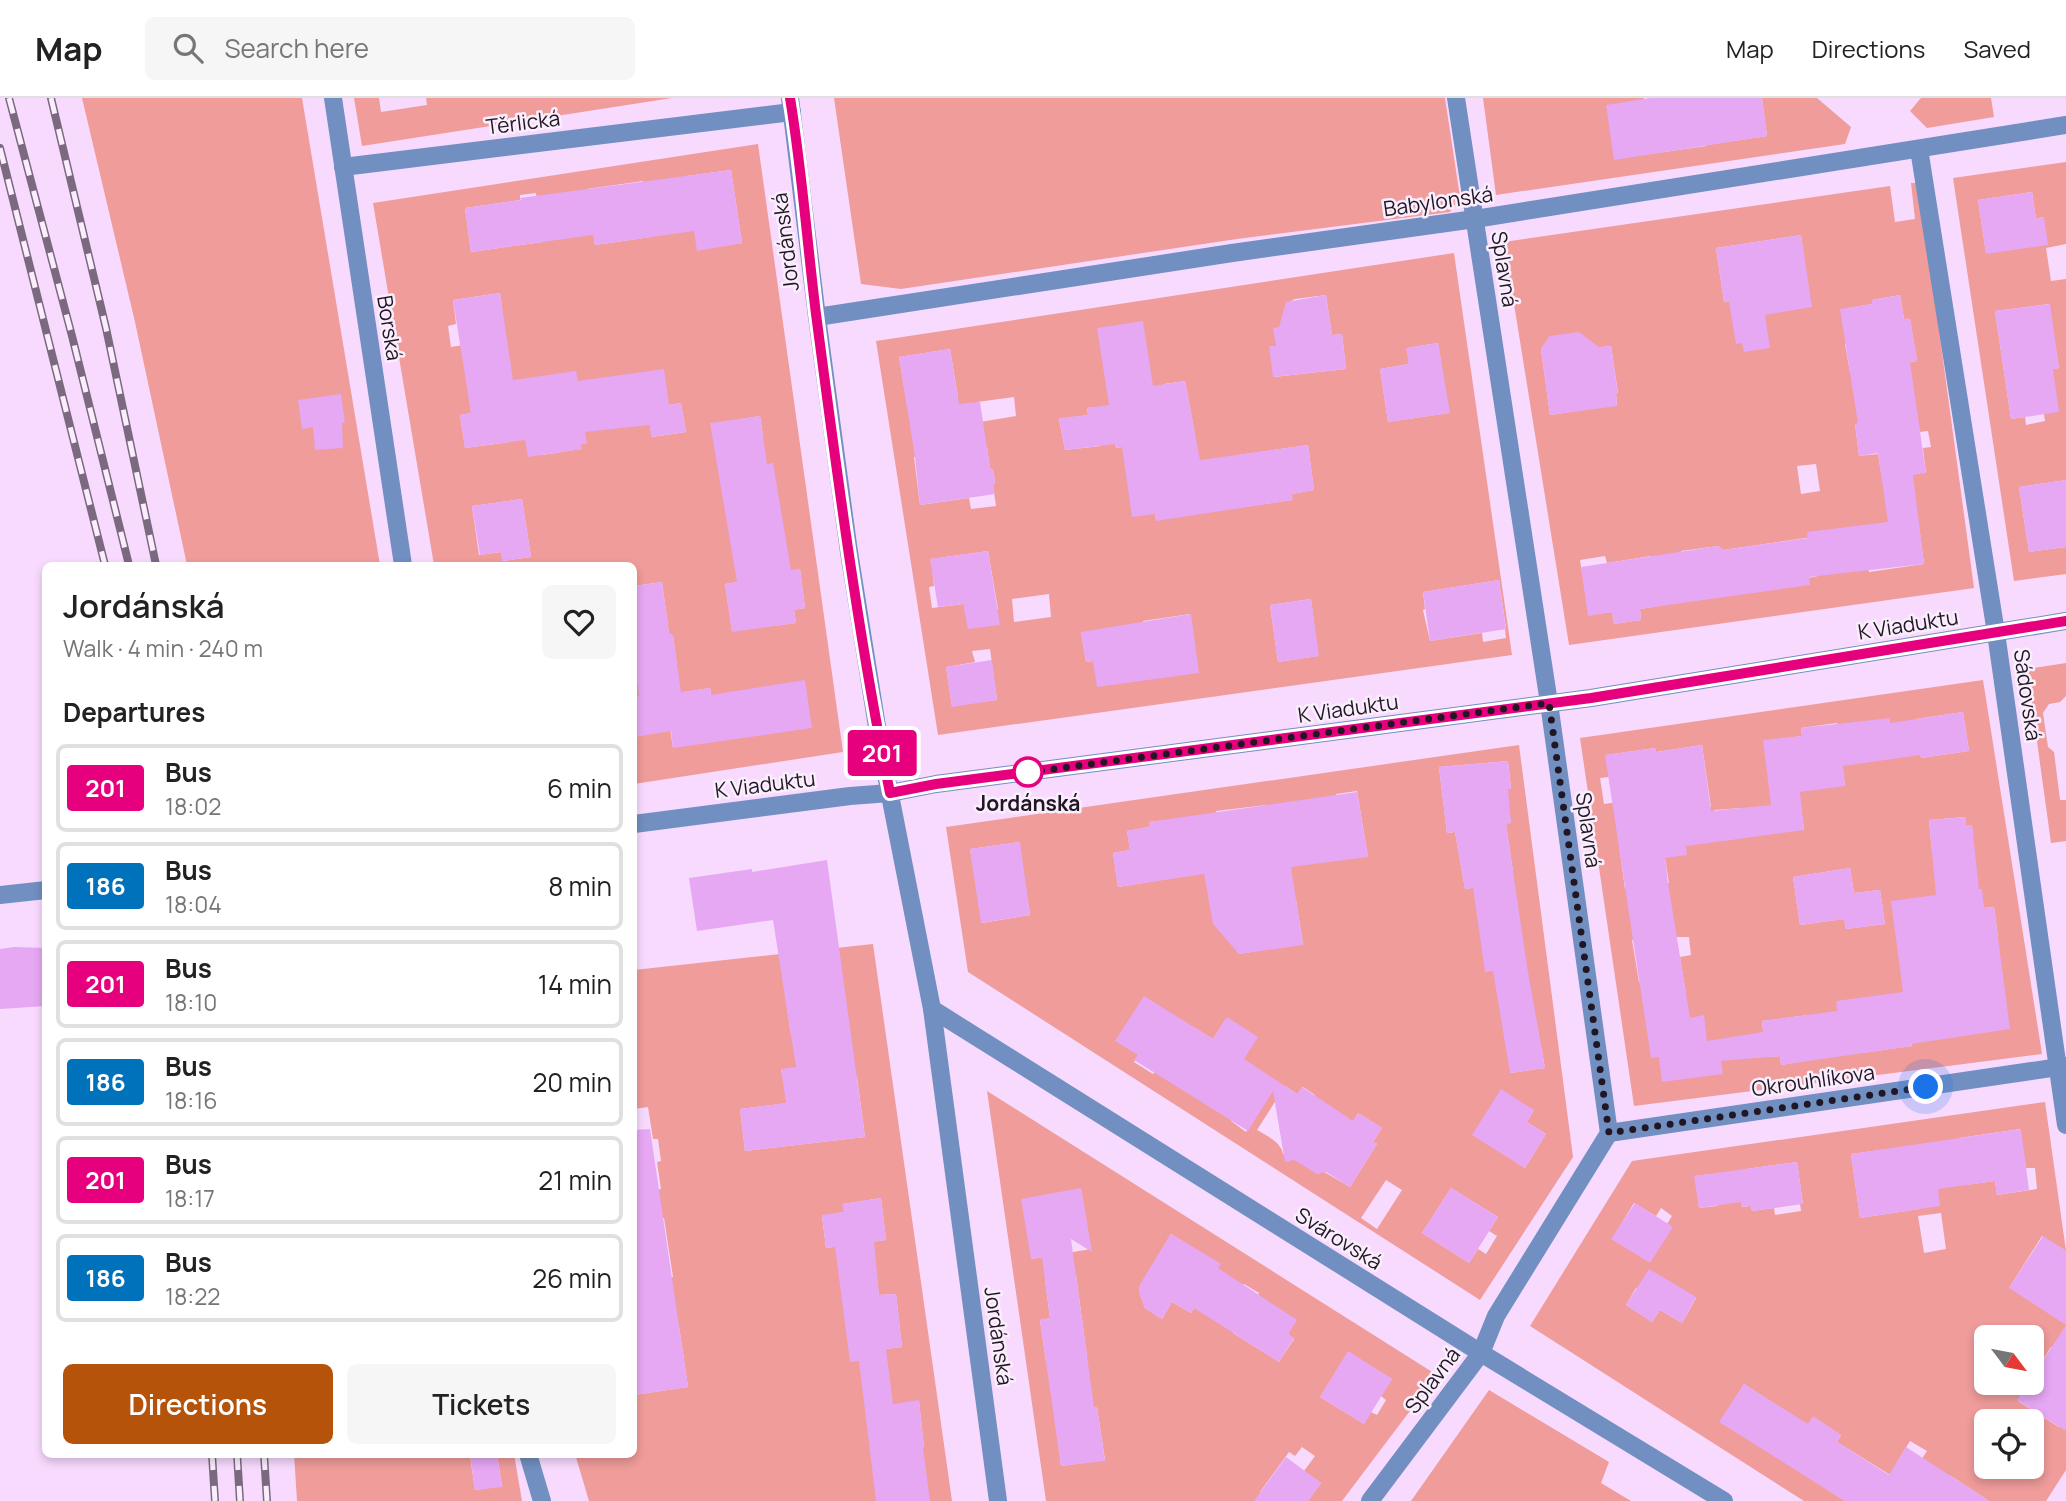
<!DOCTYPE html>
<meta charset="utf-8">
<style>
body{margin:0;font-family:Manrope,sans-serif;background:#f6f6f6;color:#222;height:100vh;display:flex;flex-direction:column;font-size:26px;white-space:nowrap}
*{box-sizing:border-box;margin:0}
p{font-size:23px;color:#767676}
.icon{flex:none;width:38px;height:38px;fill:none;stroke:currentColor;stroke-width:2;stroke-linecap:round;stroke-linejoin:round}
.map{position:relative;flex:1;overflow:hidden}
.sheet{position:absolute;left:42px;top:464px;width:595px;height:896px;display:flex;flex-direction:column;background:#fff;border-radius:10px;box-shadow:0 4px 10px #0003}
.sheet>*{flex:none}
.badge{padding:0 14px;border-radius:5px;font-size:24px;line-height:46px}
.needle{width:46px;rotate:122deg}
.buttons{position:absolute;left:1974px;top:1227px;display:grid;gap:14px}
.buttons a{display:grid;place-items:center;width:70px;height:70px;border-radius:10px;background:#fff;box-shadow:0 4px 10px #0003;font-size:35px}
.you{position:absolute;width:35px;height:35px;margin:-18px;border:5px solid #fff;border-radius:50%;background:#1a73e8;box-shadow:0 0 0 10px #1a73e833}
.map>.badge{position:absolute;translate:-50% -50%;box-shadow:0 0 0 4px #fff}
h2{padding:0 21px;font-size:26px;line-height:63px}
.round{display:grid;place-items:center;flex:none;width:74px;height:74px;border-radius:10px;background:#f6f6f6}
.summary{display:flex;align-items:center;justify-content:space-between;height:119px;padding:0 21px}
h1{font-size:33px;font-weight:600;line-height:52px}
.cta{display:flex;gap:14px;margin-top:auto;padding:14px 21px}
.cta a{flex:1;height:80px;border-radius:10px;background:#b45309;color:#fff;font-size:28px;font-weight:600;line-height:80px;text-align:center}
.cta a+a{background:#f6f6f6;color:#222}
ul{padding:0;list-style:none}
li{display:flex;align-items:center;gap:21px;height:88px;margin:0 14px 10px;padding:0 7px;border:4px solid #e0e0e0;border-radius:10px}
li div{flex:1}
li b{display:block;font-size:26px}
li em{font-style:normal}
li .badge{min-width:77px;font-weight:700;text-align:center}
header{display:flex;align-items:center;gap:42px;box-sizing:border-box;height:98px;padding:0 35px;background:#fff;border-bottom:2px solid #e0e0e0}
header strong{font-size:33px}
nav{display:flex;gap:38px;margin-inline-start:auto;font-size:24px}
.search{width:490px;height:63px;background:#f6f6f6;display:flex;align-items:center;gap:18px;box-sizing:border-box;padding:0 24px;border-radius:10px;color:#767676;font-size:26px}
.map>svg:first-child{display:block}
.green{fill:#ef9c9b;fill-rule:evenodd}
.building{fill:#e6a7f3}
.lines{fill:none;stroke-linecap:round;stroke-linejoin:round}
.minor{stroke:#718fc1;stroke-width:18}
.rail-casing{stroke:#7b6980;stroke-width:8}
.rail{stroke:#faeefd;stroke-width:5;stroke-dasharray:16;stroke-linecap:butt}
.line-casing{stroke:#fff;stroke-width:16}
.line{stroke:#e6007e;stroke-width:10}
.walk{stroke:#211724;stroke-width:7;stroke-dasharray:0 12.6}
.stop-dot{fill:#fff;stroke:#e6007e;stroke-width:3.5}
.labels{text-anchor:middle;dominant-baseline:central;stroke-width:5;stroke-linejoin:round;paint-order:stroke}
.street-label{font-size:21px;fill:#211724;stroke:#faeefd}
.stop-label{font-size:21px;font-weight:bold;fill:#211724;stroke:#faeefd}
</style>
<header>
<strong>Map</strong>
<div class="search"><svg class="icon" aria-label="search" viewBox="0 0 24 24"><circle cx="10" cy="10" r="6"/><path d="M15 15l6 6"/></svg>Search here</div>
<nav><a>Map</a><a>Directions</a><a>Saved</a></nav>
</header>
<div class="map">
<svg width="2066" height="1403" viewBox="0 0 2066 1403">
<rect width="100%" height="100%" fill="#f8dafe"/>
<g class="green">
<polygon points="82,0 302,0 380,467 187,467 135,224"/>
<polygon points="354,0 379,0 381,14 427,7 426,0 672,0 362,48"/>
<polygon points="834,0 1445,0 1460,99 1450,114 1237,141 901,191 861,186"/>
<polygon points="1483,0 1644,0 1615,61 1706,48 1699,0 1707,47 1767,38 1762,0 1817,0 1851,29 1845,46 1496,97"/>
<polygon points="1921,0 1991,0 1994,19 1927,30 1910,13"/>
<path d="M758 46 843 654 634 686V639L644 637 637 598 634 599V557L636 574 677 567 673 538 669 535 662 484 634 488V467H434L373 105ZM731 72 742 145 698 152 686 78ZM643 83 651 139 595 147 587 91ZM536 95 543 144 471 154 465 110 520 102V97ZM500 195 506 240 451 249 448 228 456 226 453 202ZM469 299 587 345 581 346V351L542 357 524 328 510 344 465 350 460 317 471 315ZM681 305 686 334 652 339 650 327 669 307ZM760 318 763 338 711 326ZM522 401 531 459 503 463 501 454 479 457 472 408ZM800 471 805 510 794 512 796 525 732 533 725 486 767 480ZM710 590 712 602 673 650 665 597Z"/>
<path d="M2066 64V146L2046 150 2051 183 2066 181V382L2019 389 2029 454 2066 449V476L2014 483 1953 80ZM2032 94 2036 121 2043 119 1986 155 1978 102ZM2049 206 2059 270 2053 271 2044 316 2045 323 2026 327 2025 319 2011 321 1995 213Z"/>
<path d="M1911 85H1919L1974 490 1569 547 1504 144 1890 88 1895 124 1915 121ZM1801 137 1811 209 1754 200 1724 204 1716 150ZM1900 197 1904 221H1910L1917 263 1850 274 1845 246 1852 244 1848 210 1872 206V202ZM1550 238 1592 250 1611 248 1618 295 1616 296 1617 307 1550 317 1541 251ZM1917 317 1920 334 1928 333 1931 349 1923 350 1926 375 1899 373 1881 375 1878 356 1859 358 1855 326ZM1816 366 1820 393 1801 396 1797 368ZM1918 420 1924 466 1869 474 1862 428ZM1812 439 1818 478 1689 503 1681 453 1718 448 1723 452ZM1605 458 1607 465 1651 458 1659 508 1640 511 1641 522 1614 526 1612 514 1589 517 1580 462Z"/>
<path d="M1454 155 1512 557 938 637 876 243ZM1326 197 1332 237 1342 236 1346 271 1274 279 1270 249 1276 248 1286 206 1295 201ZM1438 245 1449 315 1388 324 1380 271 1409 266 1407 250ZM950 251 958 299 907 307 899 259ZM1185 283 1195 336 1116 350 1113 329 1171 325 1164 286ZM1014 299 1016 318 980 324 977 304ZM1097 309 1101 348 1065 352 1059 321 1088 317 1087 310ZM1308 347 1314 392 1292 396V402L1156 422 1155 416 1238 357ZM987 349 990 370 993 372 995 384 993 387 996 408 971 411 969 400 920 407 914 359ZM988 453 998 511 973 515 971 505 932 510 929 489 934 488 931 461ZM1499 482 1506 530 1505 531 1506 540 1483 544 1482 535 1430 543 1423 512 1425 511 1423 494ZM1049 496 1051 519 1014 524 1012 501ZM1311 501 1318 558 1278 564 1270 507ZM1190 516 1151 580 1143 523ZM1081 534 1149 581 1093 563 1086 564ZM990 551 997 602 952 608 946 569 975 564 972 553Z"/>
<polygon points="2066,565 2066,598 2060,604 2049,606 2043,615 2048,649 2054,654 2060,702 2066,702 2066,743 2051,745 2027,571"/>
<path d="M1983 582 2042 956 1634 1008 1580 640ZM1963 614 1969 653 1921 660 1916 621ZM1837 625 1845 688 1763 643 1802 638 1801 630ZM1702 647 1711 709 1649 718 1646 700 1604 706 1600 680 1609 679 1606 657 1655 650 1656 654ZM1741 710 1742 717 1801 710 1804 731 1721 743 1714 712ZM1965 719 1966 727H1972L1973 741 1932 754 1929 722ZM1684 739 1665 760 1669 785 1625 791 1619 748ZM1850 770 1854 795 1880 792 1885 826 1846 831 1844 821 1800 827 1793 779ZM1994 809 1998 839 1954 846 1983 810ZM1652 839H1689L1691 857 1680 859 1686 896 1651 902 1649 884H1639L1632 842ZM1808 917 1811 962 1781 967 1780 958 1766 959 1762 923ZM1907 917 1912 948 1862 955Z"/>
<path d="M1519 647 1573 1059 1480 1202 968 874 946 729ZM1508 663 1511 690 1499 692 1511 723 1506 726 1513 774 1489 779 1490 787 1465 791 1455 734 1447 735 1439 669ZM1357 693 1368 759 1336 696ZM1266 707 1274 766 1220 755 1216 713ZM1166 722 1174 780 1118 789 1113 755 1130 752 1127 733 1149 729V724ZM1019 744 1030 817 982 825 970 751ZM1296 802 1303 846 1239 856 1212 816ZM1227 919 1192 988 1159 968 1153 976 1134 964 1138 957 1195 930 1213 941ZM1536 921 1545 970 1510 975ZM1262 974 1278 984 1246 1034 1231 1023ZM1285 988 1297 996 1303 989 1315 997 1311 1004 1350 1029 1358 1015 1382 1030 1373 1044 1377 1046 1350 1089 1300 1060 1293 1062 1283 1056C1281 1044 1267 1038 1257 1032ZM1534 1012 1527 1024 1546 1036 1525 1070 1473 1037ZM1386 1082 1402 1092 1377 1131 1361 1120ZM1451 1090 1498 1119 1489 1133 1497 1138 1486 1156 1478 1151 1469 1165 1422 1135Z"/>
<path d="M873 846 952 1403H930V1401L915 1403H589L575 1356H634V1297L688 1289 679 1228 634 1234V1185L673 1179 664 1120 634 1124V1095L661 1091 657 1064 661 1063 658 1041H653L648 1009 634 1011V872ZM781 869 849 930 791 937ZM781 972 857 979 865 1039 745 1053 740 1011 788 1005ZM881 1100 886 1142 826 1150 822 1118 844 1114 843 1106ZM877 1181 879 1197 896 1196 902 1249 886 1251 840 1185ZM919 1303 924 1349 871 1357Z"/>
<path d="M987 993 1437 1277 1342 1403H1308L1321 1385 1304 1373 1315 1358 1302 1349 1295 1358 1289 1354 1260 1394 1270 1403H1046ZM1081 1091 1091 1151 1031 1161ZM1171 1136 1220 1166 1191 1215 1172 1204 1162 1221 1145 1210 1139 1194 1144 1186 1142 1184ZM1076 1177 1087 1258 1046 1264 1040 1222 1050 1220 1045 1182ZM1244 1186 1259 1195 1258 1197 1296 1222 1288 1236 1294 1241 1279 1264 1233 1235 1227 1212ZM1348 1254 1392 1281 1381 1298 1386 1302 1377 1317 1371 1314 1364 1326 1320 1299ZM1097 1309 1105 1362 1061 1368 1054 1315Z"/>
<path d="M2045 1004 2066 1153 2042 1138 2009 1190 2066 1197V1258L2051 1249 2032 1280V1239H1986V1284L2029 1285 2018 1303 2059 1329 2066 1320V1372L2046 1403H1989L1951 1378 1935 1403 1905 1386 1927 1353 1910 1343 1897 1364 1895 1380 1837 1344 1841 1337 1813 1319 1784 1364 1845 1403H1804L1530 1228 1632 1063ZM2020 1031 2026 1070H2035L2037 1091 1997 1097 1995 1083 1965 1087 1959 1040ZM1910 1048 1919 1111 1860 1120 1851 1056ZM1797 1064 1803 1106H1800L1801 1113 1775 1117 1774 1110 1752 1113 1751 1108 1742 1109 1737 1078 1746 1071ZM1712 1076 1717 1108 1699 1110 1695 1078ZM1634 1105 1656 1118 1661 1110 1672 1118 1667 1126 1612 1141ZM1941 1115 1946 1151 1924 1155 1918 1118ZM1655 1175 1696 1200 1682 1225 1660 1212 1652 1224 1626 1207 1636 1190 1644 1194ZM1744 1286 1781 1310 1720 1324ZM1986 1323H2032V1368H1986Z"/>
<polygon points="1489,1292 1609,1364 1601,1385 1631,1403 1411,1403"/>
<polygon points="294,1356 479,1356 470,1358 475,1392 502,1388 497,1356 514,1356 522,1403 297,1403"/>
</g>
<g class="building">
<polygon points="1650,0 1762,0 1767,38 1614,62 1606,7"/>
<polygon points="731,72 742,145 697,153 694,133 595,147 593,137 471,154 465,110 521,102 520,100"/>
<polygon points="2032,94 2036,121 2044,119 2048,147 1986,156 1978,102"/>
<polygon points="1801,137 1812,209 1765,217 1770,250 1744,254 1742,245 1736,246 1729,204 1724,204 1716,150"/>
<polygon points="500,195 513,282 576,273 578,283 664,271 669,307 681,305 686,334 651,339 650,327 585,334 587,346 581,346 582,351 528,359 525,342 465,350 460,317 471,315 453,202"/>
<polygon points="1326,197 1332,237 1342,236 1346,271 1273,279 1269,248 1276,248 1273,230 1279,229 1286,204"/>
<polygon points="1900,197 1904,221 1910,220 1917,263 1910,264 1926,375 1913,377 1924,466 1809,479 1810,487 1640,511 1641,522 1614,526 1612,514 1588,518 1581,469 1718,448 1723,452 1765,446 1808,440 1807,434 1888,424 1878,355 1859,358 1855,326 1858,326 1840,211 1872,206 1872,202"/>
<polygon points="2050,206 2059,270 2053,271 2059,314 2011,321 1995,213"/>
<polygon points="1143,223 1153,288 1185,283 1200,362 1308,347 1314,392 1292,396 1293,402 1156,423 1155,416 1132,419 1122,349 1116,350 1116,346 1065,352 1059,320 1088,317 1087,310 1109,307 1097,230"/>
<polygon points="1579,234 1599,249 1611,248 1618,296 1616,296 1617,308 1550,317 1541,251 1550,238"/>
<polygon points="1438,245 1450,315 1388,324 1380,271 1409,266 1406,250"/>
<polygon points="950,251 959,306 980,304 990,370 993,372 995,384 993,387 995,396 920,407 915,359 899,259"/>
<polygon points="341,296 345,325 342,325 343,350 315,352 313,329 302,331 298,302"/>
<polygon points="760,318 767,366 773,365 791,472 800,471 805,510 794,512 796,525 732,534 725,486 737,484 710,325"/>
<polygon points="2066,382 2066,449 2029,454 2019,389"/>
<polygon points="522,401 531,459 502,463 501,454 480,457 472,408"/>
<polygon points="988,453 1000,527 968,531 963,506 938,509 930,461"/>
<polygon points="1499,482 1506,531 1430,543 1423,494"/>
<polygon points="662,484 669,535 673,538 681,594 710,590 711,597 805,582 812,630 673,650 671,633 634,639 634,599 639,598 634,557 634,488"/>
<polygon points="1311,501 1319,558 1278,564 1270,507"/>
<polygon points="1191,516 1199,575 1097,589 1093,563 1086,564 1081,534"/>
<polygon points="992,562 997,602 952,609 946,569"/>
<polygon points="1963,614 1969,653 1921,660 1920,657 1843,668 1845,688 1800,694 1804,732 1686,748 1687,757 1665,760 1668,785 1690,920 1704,917 1707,943 1763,934 1762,923 1837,913 1836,903 1903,894 1891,803 1936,797 1929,722 1966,719 1966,727 1972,727 1979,791 1982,791 1984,810 1994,809 2010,931 1911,946 1912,948 1781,967 1780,958 1721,963 1723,976 1662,984 1659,959 1651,960 1605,657 1655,650 1656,654 1702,647 1711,713 1771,707 1763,642 1802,638 1801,630 1890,620 1890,625"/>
<polygon points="1508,663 1511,691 1508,691 1511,725 1506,726 1527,868 1545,970 1510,975 1493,873 1485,874 1473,790 1465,791 1455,734 1447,735 1439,669"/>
<polygon points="1357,694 1368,759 1291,769 1303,847 1239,856 1213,826 1204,776 1118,789 1113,755 1130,752 1127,733 1149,729 1149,724"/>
<polygon points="1020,744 1030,817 981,825 970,751"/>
<polygon points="827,762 865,1039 745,1053 740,1011 786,1005 781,971 796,969 773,822 697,833 689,780 752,771 752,774"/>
<polygon points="1850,770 1854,795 1880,792 1885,826 1846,831 1844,821 1800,827 1793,779"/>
<polygon points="14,849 46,850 46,908 0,911 0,851"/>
<polygon points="1144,898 1213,941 1227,919 1258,939 1244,961 1297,996 1302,989 1353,1023 1358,1015 1382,1030 1373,1044 1377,1046 1350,1089 1326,1074 1317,1076 1294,1062 1285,1064 1273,993 1248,1033 1134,962 1138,957 1115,943"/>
<polygon points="1501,991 1534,1012 1527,1024 1546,1036 1525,1070 1472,1037"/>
<polygon points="650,1031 688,1289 634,1297 634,1032"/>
<polygon points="2021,1031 2029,1092 1997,1097 1995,1083 1938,1091 1940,1108 1860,1120 1851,1056"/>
<polygon points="1797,1064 1803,1106 1752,1113 1751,1108 1741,1109 1741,1104 1699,1110 1694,1078"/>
<polygon points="1081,1090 1092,1154 1071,1141 1094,1309 1097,1309 1105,1363 1061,1368 1040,1222 1050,1220 1042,1159 1031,1161 1021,1101"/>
<polygon points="1451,1090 1498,1119 1469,1165 1422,1135"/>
<polygon points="881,1100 886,1142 874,1144 879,1197 896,1196 902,1249 886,1251 893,1306 919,1302 924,1349 923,1350 930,1403 876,1403 859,1263 850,1264 835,1149 826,1150 822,1117 844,1114 842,1106"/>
<polygon points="1635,1105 1673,1129 1650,1165 1611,1141"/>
<polygon points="1171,1136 1221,1166 1218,1170 1297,1222 1288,1236 1294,1240 1279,1264 1194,1210 1191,1215 1172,1204 1162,1221 1145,1210 1139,1195 1139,1188"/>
<polygon points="2043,1138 2066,1153 2066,1333 2017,1302 2029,1284 2032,1284 2032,1280 2066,1227 2009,1190"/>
<polygon points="1649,1171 1696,1199 1682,1225 1660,1212 1652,1224 1626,1207"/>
<polygon points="1348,1253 1392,1281 1364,1326 1320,1299"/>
<polygon points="1744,1286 1808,1326 1813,1318 1841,1337 1837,1344 1889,1377 1906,1349 1989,1403 1845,1403 1719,1324"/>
<polygon points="470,1356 497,1356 502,1389 475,1392"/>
<polygon points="1286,1359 1321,1385 1308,1403 1254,1403"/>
</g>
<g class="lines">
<g class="minor">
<polyline points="333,0 403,467"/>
<polyline points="790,0 817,219 849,454 879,641 932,911 998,1403"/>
<polyline points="1919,51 1996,535 2066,1027"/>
<polyline points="343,69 792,14"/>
<polyline points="817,219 1232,155 1475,121 2066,27"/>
<polyline points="634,726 850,698 890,695 936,686 1591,600 2066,523"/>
<polyline points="0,797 46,792"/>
<polyline points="932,911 1481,1255 1724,1403"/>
<polyline points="1609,1035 2066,968"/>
<polyline points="528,1356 542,1403"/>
<polyline points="1370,1403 1481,1255 1496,1218 1609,1035 1549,605 1456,0"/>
</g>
<g class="rail-casing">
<g id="rail">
<polyline points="9,0 72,238 129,467"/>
<polyline points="51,0 106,230 156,467"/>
<polyline points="0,50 105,467"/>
<polyline points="212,1356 215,1403"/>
<polyline points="237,1356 240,1403"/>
<polyline points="264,1356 267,1403"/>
</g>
</g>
<use href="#rail" class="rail"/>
</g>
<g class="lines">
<g class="line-casing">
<path id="line" d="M790 0C802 72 807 144 816 216 837 376 858 537 890 695L936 686 1591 600 2066 523"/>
</g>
<use href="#line" class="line"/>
<polyline class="walk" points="1028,674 1016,676 1549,605 1609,1035 1926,989"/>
</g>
<circle class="stop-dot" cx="1028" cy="674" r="14"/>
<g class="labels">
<g class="street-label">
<text transform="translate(523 24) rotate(-7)">Těrlická</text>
<text transform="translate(1438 103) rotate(-8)">Babylonská</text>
<text transform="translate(785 144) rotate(-97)">Jordánská</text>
<text transform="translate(1505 171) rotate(81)">Splavná</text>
<text transform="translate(390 230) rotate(81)">Borská</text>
<text transform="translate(1908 526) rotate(-9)">K Viaduktu</text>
<text transform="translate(2028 597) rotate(82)">Sádovská</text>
<text transform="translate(1348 610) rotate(-8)">K Viaduktu</text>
<text transform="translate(765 686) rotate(-7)">K Viaduktu</text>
<text transform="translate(1589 732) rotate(82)">Splavná</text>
<text transform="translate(1813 982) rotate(-8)">Okrouhlíkova</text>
<text transform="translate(1339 1140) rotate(32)">Svárovská</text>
<text transform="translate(999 1238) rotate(82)">Jordánská</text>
<text transform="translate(1432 1282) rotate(-53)">Splavná</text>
</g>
<g class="stop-label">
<text x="1028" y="705">Jordánská</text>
</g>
</g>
</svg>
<div class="buttons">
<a><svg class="needle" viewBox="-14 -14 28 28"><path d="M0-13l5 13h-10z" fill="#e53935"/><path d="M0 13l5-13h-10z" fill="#767676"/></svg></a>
<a><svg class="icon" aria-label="locate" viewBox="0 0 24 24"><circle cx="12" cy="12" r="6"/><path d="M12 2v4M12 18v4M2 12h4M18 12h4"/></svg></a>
</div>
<div class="you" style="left:1926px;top:989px"></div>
<b class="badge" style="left:882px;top:655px;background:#e6007e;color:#fff">201</b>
<section class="sheet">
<div class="summary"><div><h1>Jordánská</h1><p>Walk · 4 min · 240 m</p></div><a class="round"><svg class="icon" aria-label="heart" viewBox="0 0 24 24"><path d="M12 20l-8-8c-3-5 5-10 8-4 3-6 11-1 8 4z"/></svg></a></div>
<h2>Departures</h2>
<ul>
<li><span class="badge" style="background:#e6007e;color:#fff">201</span><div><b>Bus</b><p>18:02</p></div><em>6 min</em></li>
<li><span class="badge" style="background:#0072bc;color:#fff">186</span><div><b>Bus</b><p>18:04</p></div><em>8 min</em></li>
<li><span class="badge" style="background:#e6007e;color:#fff">201</span><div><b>Bus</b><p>18:10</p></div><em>14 min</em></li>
<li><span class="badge" style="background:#0072bc;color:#fff">186</span><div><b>Bus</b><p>18:16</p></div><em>20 min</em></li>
<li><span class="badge" style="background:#e6007e;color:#fff">201</span><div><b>Bus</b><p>18:17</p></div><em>21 min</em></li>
<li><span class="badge" style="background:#0072bc;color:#fff">186</span><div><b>Bus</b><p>18:22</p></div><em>26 min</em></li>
</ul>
<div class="cta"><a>Directions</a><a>Tickets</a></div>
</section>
</div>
